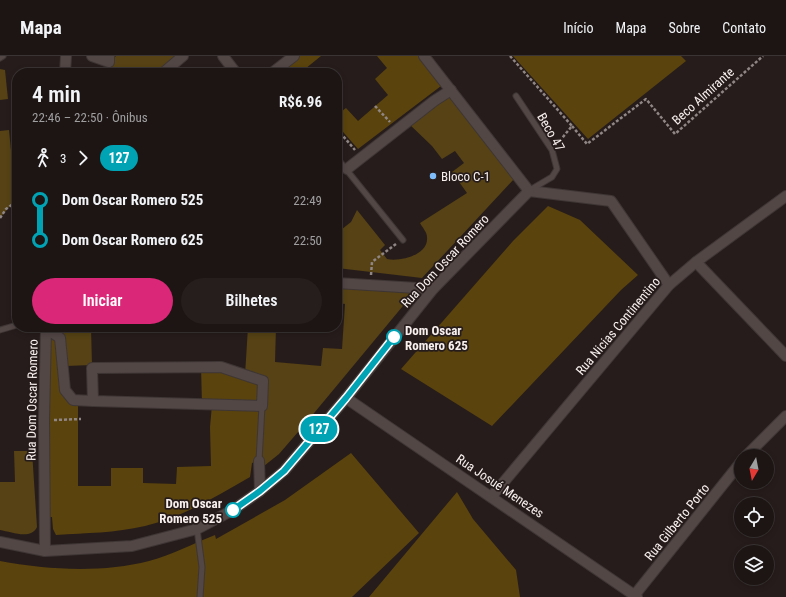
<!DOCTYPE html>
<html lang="pt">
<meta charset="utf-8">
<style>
body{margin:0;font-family:"Roboto Condensed",sans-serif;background:#251e1d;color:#f1f3f6;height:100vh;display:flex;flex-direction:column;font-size:15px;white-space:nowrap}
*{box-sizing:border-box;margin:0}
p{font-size:13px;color:#a09fa0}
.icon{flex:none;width:22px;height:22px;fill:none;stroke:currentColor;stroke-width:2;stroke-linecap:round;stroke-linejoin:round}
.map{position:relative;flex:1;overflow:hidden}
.drawer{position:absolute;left:12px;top:12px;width:330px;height:264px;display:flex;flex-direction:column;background:#1c1514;border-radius:16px;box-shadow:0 2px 6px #0003,0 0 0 1px #3a3434}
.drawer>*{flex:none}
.badge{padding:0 8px;border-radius:13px;font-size:14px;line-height:26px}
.needle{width:26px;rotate:190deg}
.buttons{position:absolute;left:734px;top:393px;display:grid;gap:8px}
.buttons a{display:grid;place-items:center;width:40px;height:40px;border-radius:50%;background:#1c1514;box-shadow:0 2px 6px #0003,0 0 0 1px #3a3434;font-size:20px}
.map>.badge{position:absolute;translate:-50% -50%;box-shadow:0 0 0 2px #fff}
.legs{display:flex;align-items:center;gap:6px;height:44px;padding:0 20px;font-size:13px}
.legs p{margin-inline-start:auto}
.headline{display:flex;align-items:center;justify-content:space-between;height:68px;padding:0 20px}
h1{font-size:22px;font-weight:600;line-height:30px}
.primary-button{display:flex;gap:8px;margin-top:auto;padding:8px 20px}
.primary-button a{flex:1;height:46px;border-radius:24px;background:#db2777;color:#fff;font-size:16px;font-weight:600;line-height:46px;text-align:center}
.primary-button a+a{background:#251e1d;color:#f1f3f6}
ul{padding:0 20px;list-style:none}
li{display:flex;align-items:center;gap:14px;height:40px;font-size:15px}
li i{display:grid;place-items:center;width:6px;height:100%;margin:0 5px;background:currentColor}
li i::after{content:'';width:10px;height:10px;margin:-5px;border:3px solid;border-radius:50%;background:#1c1514}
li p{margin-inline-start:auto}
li:first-child i{background:linear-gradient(#0000 50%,currentColor 0)}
li:last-child i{background:linear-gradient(currentColor 50%,#0000 0)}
header{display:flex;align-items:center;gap:24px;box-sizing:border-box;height:56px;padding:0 20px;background:#1c1514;border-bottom:1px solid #3a3434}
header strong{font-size:19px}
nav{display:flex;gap:22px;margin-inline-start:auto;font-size:14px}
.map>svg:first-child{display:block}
.green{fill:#5a430c}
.forest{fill:#564214}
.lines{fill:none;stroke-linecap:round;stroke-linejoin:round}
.service-casing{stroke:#3e3635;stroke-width:7}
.minor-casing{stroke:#3e3635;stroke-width:12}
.path{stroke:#8f8685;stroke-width:2.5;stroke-dasharray:3 2;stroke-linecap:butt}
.service{stroke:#534746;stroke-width:5}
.minor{stroke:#534746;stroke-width:10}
.line-1-casing{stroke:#fff;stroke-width:9}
.line-1{stroke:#00a3b4;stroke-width:6}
.poi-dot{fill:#7fbdfa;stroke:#261c1b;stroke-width:1.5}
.stop-1-dot{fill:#fff;stroke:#00a3b4;stroke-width:2}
.labels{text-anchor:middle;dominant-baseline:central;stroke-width:3.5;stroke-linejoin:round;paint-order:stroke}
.street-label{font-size:13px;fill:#f8f0ef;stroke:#261c1b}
.poi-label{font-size:13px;fill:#f8f0ef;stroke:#261c1b;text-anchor:start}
.stop-label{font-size:13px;font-weight:bold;fill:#f8f0ef;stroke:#261c1b;text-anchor:start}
</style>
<header>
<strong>Mapa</strong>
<nav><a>Início</a><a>Mapa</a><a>Sobre</a><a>Contato</a></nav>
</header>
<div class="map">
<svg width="786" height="541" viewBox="0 0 786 541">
<rect width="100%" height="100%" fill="#261c1b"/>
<g class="green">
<polygon points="294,0 321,0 300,17 272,17"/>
<polygon points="377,0 418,0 441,30 358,93 337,69 337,59 346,52 358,65 388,39 375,23 387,12"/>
<polygon points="513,0 681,0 686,5 588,83"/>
<polygon points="548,150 580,164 638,219 621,234 492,370 401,313 513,185"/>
<path d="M46 272 61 281 65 334 78 345V430H111V412H143V427L176 428 177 411 211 410 210 371 212 349 202 348 201 311 263 325 259 405 252 407 250 421C217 440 183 461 145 470 115 477 86 477 56 479L53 473 52 461H44Z"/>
<path d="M351 397 419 477 352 541H0V505C47 514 103 517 149 505 172 499 194 487 215 479L216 483 285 444Z"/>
<polygon points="457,436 473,463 516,514 520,541 369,541"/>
</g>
<g class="forest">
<polygon points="116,0 183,0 163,17 105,17 109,6"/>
<polygon points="0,13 5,14 8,43 0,44"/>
<path d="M448 39 514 123 422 222 337 212V177L351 166 357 154 385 189 380 194 387 203C400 206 429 199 427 181 427 176 422 171 420 167L467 137 452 116 464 107 455 95 442 103 432 90 407 66Z"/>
<polygon points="9,74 12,105 17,105 17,144 15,144 0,162 0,75"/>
<polygon points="337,230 362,234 411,237 412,239 305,368 279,398 264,410 265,404 259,405 263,325 245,319 248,271 276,271 275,306 321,310 323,292 342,293 345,248 337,247"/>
<polygon points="49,271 91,271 92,309 66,310 61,281"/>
<path d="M14 395H32L37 471C31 484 12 476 0 474V426H15Z"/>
</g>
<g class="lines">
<g class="service-casing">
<g id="service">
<polyline points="0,2 3,0"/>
<polyline points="516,40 552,94 557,113 552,121 530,134"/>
<polyline points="337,102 403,184"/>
<polyline points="0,274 17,269"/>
<polyline points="259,405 262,350"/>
<polyline points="197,473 202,511 200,541"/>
</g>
</g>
<g class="minor-casing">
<g id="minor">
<polyline points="92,0 109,6 109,0"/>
<polyline points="223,0 236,17"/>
<polyline points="424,0 529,135"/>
<polyline points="65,17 66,0"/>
<polyline points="163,17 183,0"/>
<polyline points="272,17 294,0"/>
<polyline points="347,113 434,45 451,34"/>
<polyline points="529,135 611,145 669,229"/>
<polyline points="696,206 786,300"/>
<polyline points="337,227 433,233"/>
<polyline points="346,342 637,541"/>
<polyline points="746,400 786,360"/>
<polyline points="259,405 260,435"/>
<polyline points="492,440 669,229 696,206 786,140"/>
<polyline points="0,486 45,495 132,490 197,473 233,454 260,435 284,415 346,342 433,233 529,135"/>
<polyline points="45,495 44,364 46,272 60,282 65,334 73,344 93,345 262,350 263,325 221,311 92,312 93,345"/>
<polyline points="633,541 741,406"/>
</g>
</g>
<g class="path">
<polyline points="510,0 572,70 558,87"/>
<polyline points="375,50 390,66"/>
<polyline points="572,70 587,88 646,43 675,78 763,0"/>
<polyline points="337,73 355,94"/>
<polyline points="0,162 6,153 17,145"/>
<polyline points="371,219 372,206 396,188"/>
<polyline points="54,364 81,363"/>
</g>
<use href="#service" class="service"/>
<use href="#minor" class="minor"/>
</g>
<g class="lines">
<g class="line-1-casing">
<polyline id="line-1" points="233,454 260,435 284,415 346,342 394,281"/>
</g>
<use href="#line-1" class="line-1"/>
</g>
<circle class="poi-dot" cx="433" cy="120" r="4"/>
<g class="stop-1-dot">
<circle cx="394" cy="281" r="7"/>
<circle cx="233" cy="454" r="7"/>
</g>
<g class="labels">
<g class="street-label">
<text transform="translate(703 40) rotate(-42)">Beco Almirante</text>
<text transform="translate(551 76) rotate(60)">Beco 47</text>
<text transform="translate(445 205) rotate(-47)">Rua Dom Oscar Romero</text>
<text transform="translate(618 270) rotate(-50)">Rua Nicias Continentino</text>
<text transform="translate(32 344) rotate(-89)">Rua Dom Oscar Romero</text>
<text transform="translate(500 430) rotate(34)">Rua Josué Menezes</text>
<text transform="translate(677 466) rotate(-51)">Rua Gilberto Porto</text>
</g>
<g class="poi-label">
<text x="441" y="120">Bloco C-1</text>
</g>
<g class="stop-label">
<text x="405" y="274">Dom Oscar<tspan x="405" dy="15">Romero 625</tspan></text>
<text x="222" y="447" text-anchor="end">Dom Oscar<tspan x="222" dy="15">Romero 525</tspan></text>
</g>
</g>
</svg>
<div class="buttons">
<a><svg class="needle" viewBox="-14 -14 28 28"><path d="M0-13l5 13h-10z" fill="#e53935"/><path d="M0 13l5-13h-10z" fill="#a09fa0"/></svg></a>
<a><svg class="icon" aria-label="locate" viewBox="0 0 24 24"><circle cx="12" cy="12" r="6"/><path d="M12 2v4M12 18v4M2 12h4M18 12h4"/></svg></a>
<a><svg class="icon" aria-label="layers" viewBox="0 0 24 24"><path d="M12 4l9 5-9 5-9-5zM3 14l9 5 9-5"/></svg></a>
</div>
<b class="badge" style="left:319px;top:373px;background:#00a3b4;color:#fff">127</b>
<section class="drawer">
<div class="headline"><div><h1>4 min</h1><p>22:46 – 22:50 · Ônibus</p></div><b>R$6.96</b></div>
<div class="legs"><svg class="icon" aria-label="walk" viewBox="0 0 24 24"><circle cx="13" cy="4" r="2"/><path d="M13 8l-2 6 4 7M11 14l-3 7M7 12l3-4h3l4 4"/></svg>3<svg class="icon" aria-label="forward" viewBox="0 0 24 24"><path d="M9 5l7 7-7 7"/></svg><b class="badge" style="background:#00a3b4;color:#fff">127</b></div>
<ul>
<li><i style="color:#00a3b4"></i><b>Dom Oscar Romero 525</b><p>22:49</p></li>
<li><i style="color:#00a3b4"></i><b>Dom Oscar Romero 625</b><p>22:50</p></li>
</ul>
<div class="primary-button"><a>Iniciar</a><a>Bilhetes</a></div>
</section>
</div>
